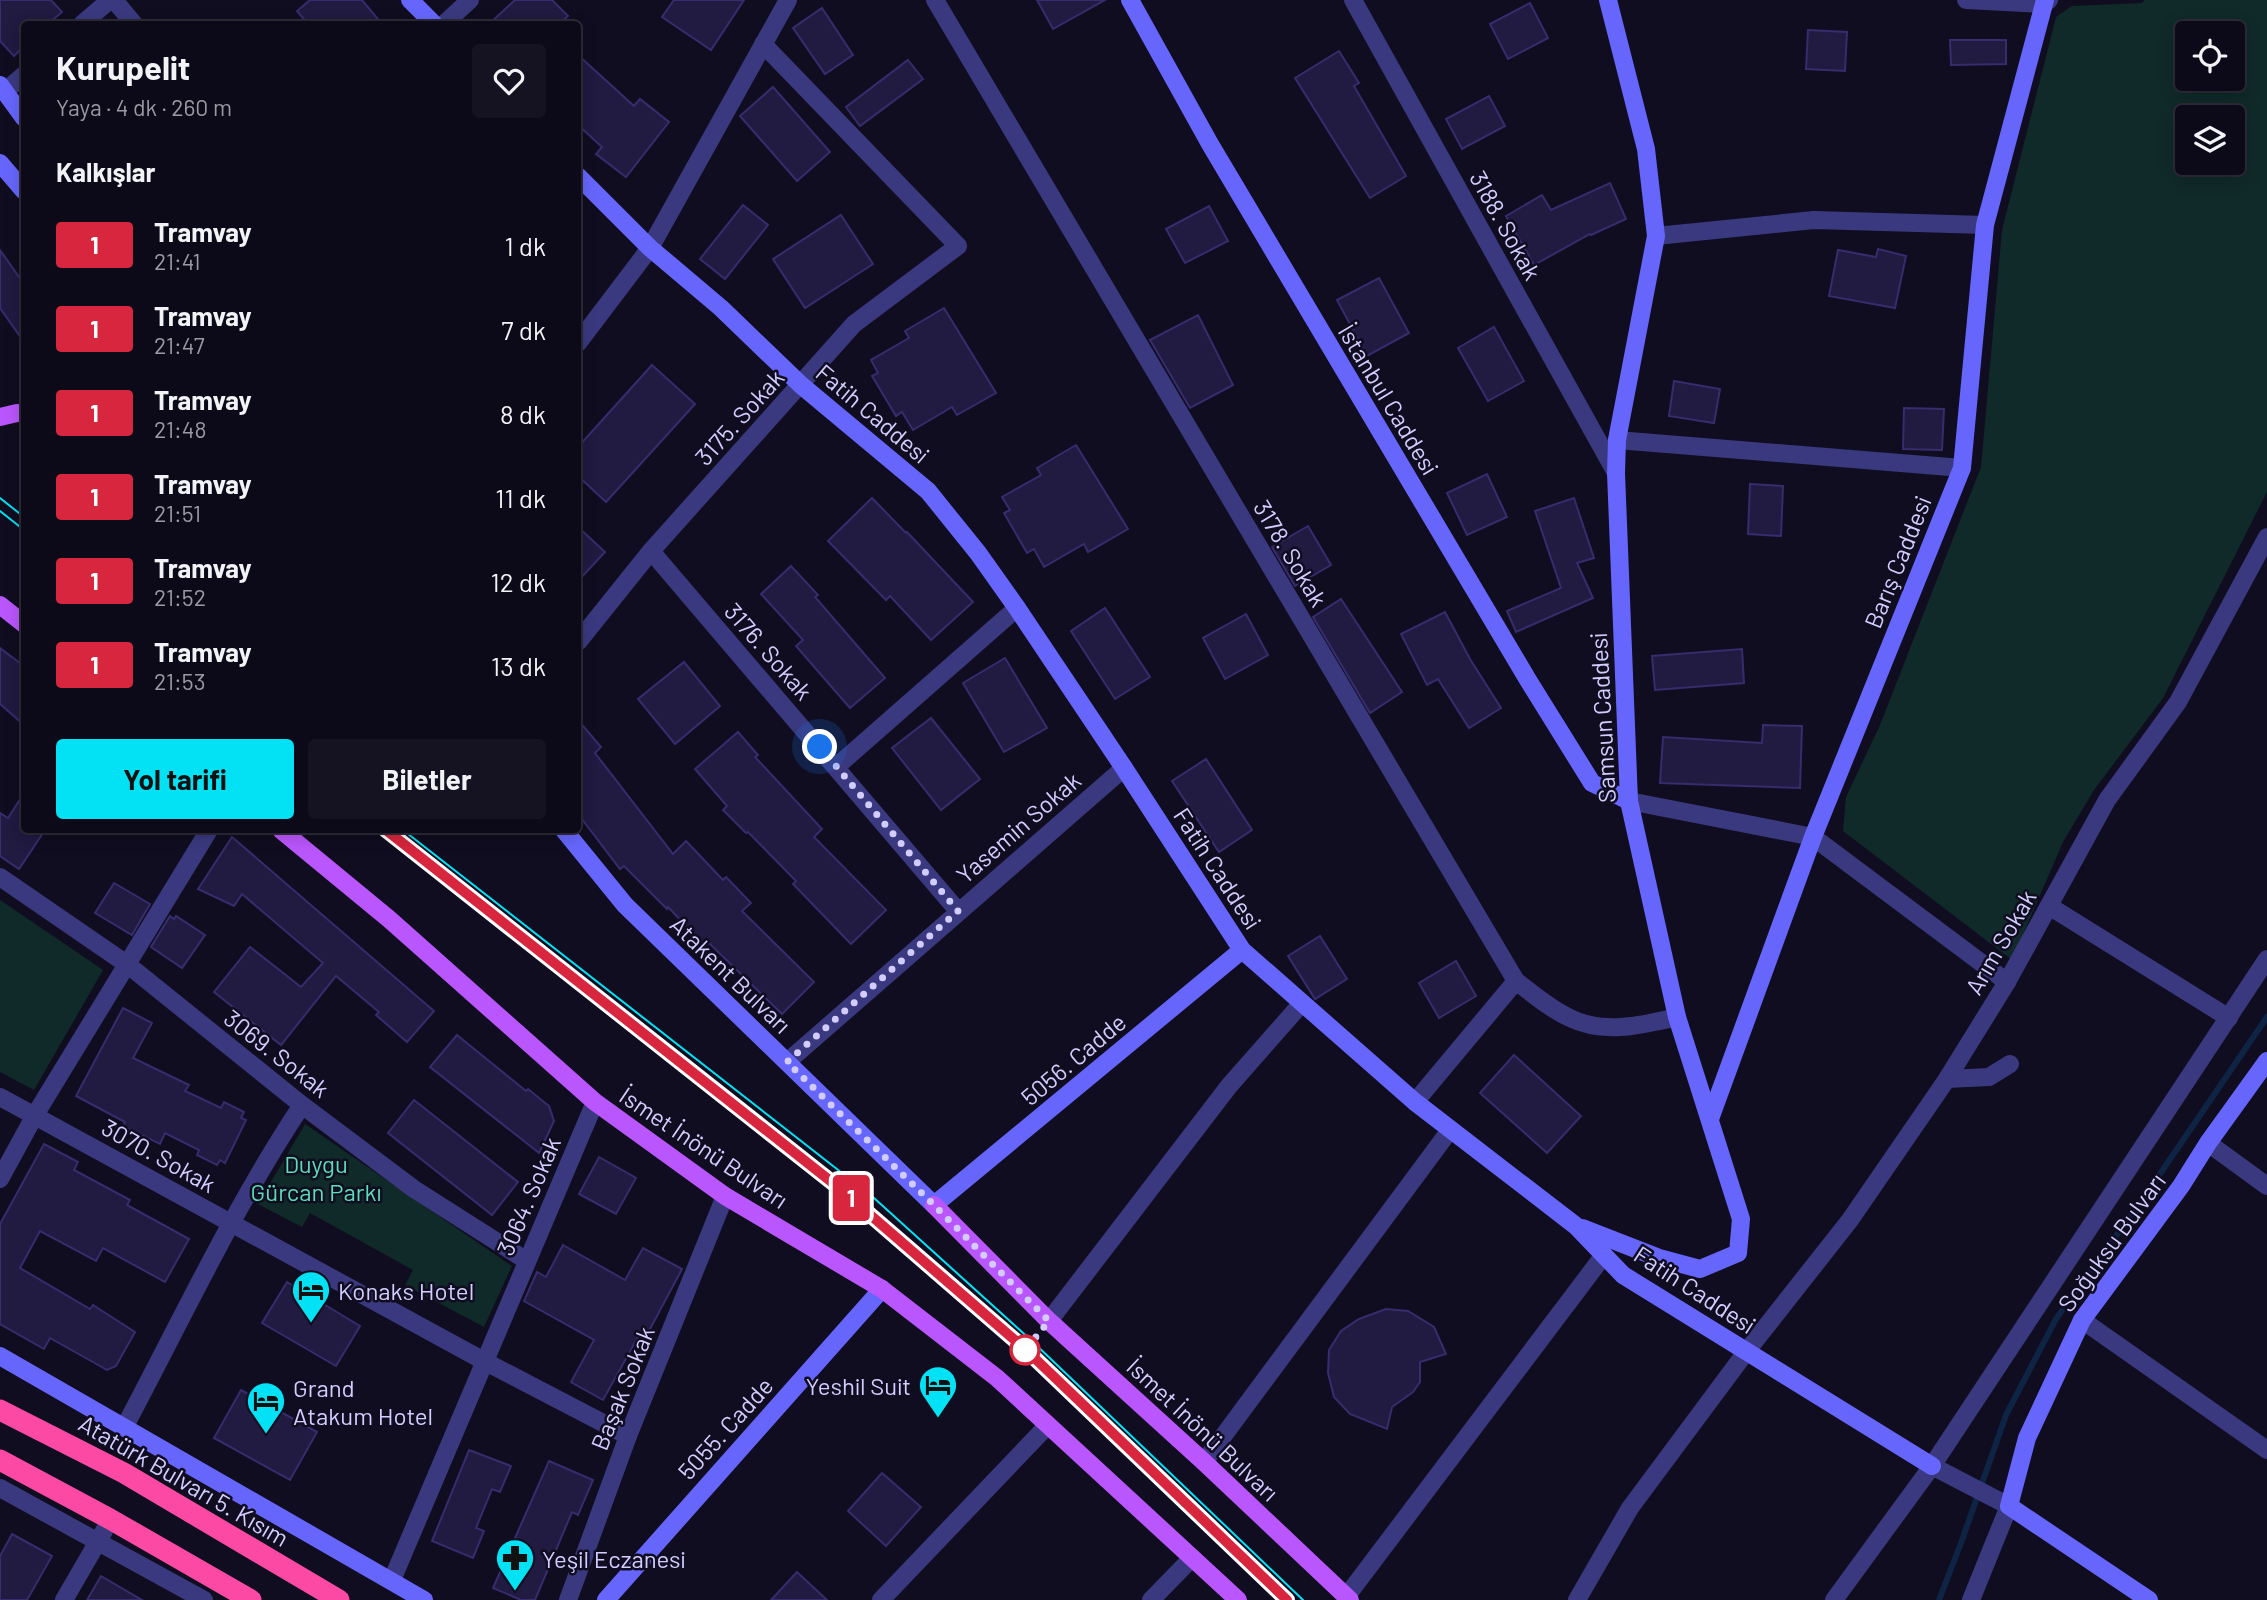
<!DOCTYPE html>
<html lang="tr">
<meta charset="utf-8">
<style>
body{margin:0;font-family:Barlow,sans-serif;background:#151321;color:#f1f3f6;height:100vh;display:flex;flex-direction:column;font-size:26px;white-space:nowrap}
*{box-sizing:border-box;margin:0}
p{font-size:23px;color:#9a9aa2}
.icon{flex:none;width:38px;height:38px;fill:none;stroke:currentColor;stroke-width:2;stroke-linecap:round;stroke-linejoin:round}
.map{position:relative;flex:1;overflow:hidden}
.side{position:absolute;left:21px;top:21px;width:560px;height:812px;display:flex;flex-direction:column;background:#0c0a18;border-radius:7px;box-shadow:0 4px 18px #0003,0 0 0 2px #2c2b37}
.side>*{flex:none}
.badge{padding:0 14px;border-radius:5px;font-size:24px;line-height:46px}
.tools{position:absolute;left:2175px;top:21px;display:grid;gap:14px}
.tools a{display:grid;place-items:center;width:70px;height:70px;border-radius:7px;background:#0c0a18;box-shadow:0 4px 18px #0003,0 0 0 2px #2c2b37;font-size:35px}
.you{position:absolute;width:35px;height:35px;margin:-18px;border:5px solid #fff;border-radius:50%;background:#1a73e8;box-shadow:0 0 0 10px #1a73e833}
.map>.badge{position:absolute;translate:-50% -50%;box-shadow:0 0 0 4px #fff}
h2{padding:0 35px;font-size:26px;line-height:63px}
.round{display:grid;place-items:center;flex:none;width:74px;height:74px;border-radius:7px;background:#151321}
.overview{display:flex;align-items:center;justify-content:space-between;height:119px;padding:0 35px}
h1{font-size:33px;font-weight:700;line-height:52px}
.primary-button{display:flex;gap:14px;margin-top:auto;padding:14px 35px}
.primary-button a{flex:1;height:80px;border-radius:7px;background:#03e2f4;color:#111;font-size:28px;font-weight:700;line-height:80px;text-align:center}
.primary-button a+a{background:#151321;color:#f1f3f6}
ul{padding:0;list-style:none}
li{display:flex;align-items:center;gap:21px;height:84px;padding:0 35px}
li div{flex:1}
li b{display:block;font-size:26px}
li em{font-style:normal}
li .badge{min-width:77px;font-weight:700;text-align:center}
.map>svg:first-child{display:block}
.green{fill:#102a29;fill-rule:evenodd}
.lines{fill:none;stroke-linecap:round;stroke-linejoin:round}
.stream{stroke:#0d2445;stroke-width:6}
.building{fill:#211a41;stroke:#372c6d;stroke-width:2}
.street{stroke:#3a397f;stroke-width:18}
.secondary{stroke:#6666fd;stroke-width:18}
.primary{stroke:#ba56fd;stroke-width:18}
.highway{stroke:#fc4aa4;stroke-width:21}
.tram{stroke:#03e2f4;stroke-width:2}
.line-casing{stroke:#fff;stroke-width:16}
.line{stroke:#d7263d;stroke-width:10}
.walk{stroke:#d2cdfe;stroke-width:7;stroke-dasharray:0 12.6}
.stop-dot{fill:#fff;stroke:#d7263d;stroke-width:3.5}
.labels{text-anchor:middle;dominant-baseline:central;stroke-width:5;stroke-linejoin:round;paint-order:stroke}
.street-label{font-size:24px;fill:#d2cdfe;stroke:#100d20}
.park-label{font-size:24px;fill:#5bddb9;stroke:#100d20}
.poi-label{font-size:24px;fill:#d2cdfe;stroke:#100d20;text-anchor:start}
</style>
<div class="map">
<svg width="2267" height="1600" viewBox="0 0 2267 1600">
<rect width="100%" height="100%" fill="#100d20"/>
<g class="green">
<path d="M2145 0H2267V492L2163 698 2094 790 2063 842 2012 960 1843 831 1846 797 1880 725 1981 467 2002 230 2056 17 2072 6 2142 3ZM2188 33H2233V79H2188ZM2188 117H2233V163H2188Z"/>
<polygon points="0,900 103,970 34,1090 0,1072"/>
<polygon points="305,1124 512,1266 484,1327 405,1285 413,1270 310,1213 302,1227 258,1204"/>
</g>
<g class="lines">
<polyline class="stream" points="1939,1600 1961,1543 2006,1415 2056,1319 2147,1193 2267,1017"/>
</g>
<g class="building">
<polygon points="0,0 51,0 62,12 48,24 24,24 24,46 14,56 0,41"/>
<polygon points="310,0 362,0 382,24 308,24 297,11"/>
<polygon points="515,0 552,0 568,16 559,24 489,24"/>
<polygon points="674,0 744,0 711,50 662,17"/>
<polygon points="1037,0 1105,0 1053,29"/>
<polygon points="1530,3 1548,38 1508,59 1490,24"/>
<polygon points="822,8 853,55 825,74 793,28"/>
<polygon points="1808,30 1847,32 1845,71 1806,69"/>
<polygon points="1950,40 2006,40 2006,64 1951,65"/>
<polygon points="1339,51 1359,83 1354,86 1406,176 1370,198 1295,78"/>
<polygon points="578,55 634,106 640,99 669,122 626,177 596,154 602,147 578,125"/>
<polygon points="908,60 923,79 860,126 846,107"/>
<polygon points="773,87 830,152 797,181 740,116"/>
<polygon points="1489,96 1505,126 1462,149 1446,119"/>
<polygon points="1610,183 1626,219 1591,235 1590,234 1534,265 1506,216 1542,195 1551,210"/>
<polygon points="743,205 768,225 725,279 700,259"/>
<polygon points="1209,206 1228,241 1185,263 1166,229"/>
<polygon points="841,215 873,264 805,308 773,259"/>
<polygon points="1878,249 1906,256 1895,308 1829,296 1838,250 1876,257"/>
<polygon points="0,250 24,284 24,342 0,308"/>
<polygon points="1379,278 1409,333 1367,356 1337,300"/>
<polygon points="944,308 996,393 957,415 952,407 913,430 902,412 896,416 872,376 878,373 871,360 909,338 905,331"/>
<polygon points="1198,315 1233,385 1190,408 1150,340"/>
<polygon points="1494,327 1524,381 1488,401 1458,348"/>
<polygon points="652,365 695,404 606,502 578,476 578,447"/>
<polygon points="1674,381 1720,389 1714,423 1669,416"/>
<polygon points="1904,408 1944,409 1942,450 1903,449"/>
<polygon points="1076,445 1128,529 1088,552 1084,544 1044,567 1034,549 1027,553 1004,513 1010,510 1002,497 1041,475 1037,468"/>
<polygon points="1487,474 1507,517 1467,535 1447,493"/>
<polygon points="1750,484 1783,486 1781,536 1748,534"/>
<polygon points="872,498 906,533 907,532 973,602 931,640 890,596 886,600 828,541"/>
<polygon points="1574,498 1594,558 1577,563 1593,598 1516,632 1507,611 1561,588 1535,511"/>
<polygon points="1308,526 1331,565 1295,586 1272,547"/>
<polygon points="578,527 605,552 578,581"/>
<polygon points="791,566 818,595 815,597 885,678 850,708 796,646 803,640 761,594"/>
<polygon points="1341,599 1402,692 1370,713 1313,617"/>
<polygon points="1105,608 1150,677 1115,699 1071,631"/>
<polygon points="1445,612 1470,659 1501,708 1469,728 1438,679 1427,685 1401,634"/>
<polygon points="1246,614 1268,655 1225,679 1203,638"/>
<polygon points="0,648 24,666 24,725 0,704"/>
<polygon points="1742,649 1744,683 1655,690 1652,656"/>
<polygon points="1005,658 1047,728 1004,752 963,683"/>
<polygon points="684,662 720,706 675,744 638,699"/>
<polygon points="931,718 980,779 941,810 892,748"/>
<polygon points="578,720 601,747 595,753 673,854 686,841 723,880 726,877 751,903 742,911 814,982 782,1014 709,943 705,946 668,907 667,909 624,866 620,869 578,814"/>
<polygon points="1763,725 1802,726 1800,788 1660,783 1663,737 1762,743"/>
<polygon points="738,732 758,755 755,757 822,829 814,837 886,910 851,944 793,884 796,881 748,832 746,833 723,810 727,806 695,769"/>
<polygon points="1206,759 1252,830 1219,852 1172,781"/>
<polygon points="24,793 24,830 45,830 19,869 0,856 0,813 8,818"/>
<polygon points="232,837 434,1011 407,1042 376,1015 379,1012 336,976 281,1045 214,992 250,947 301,987 323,963 242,894 234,906 198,889"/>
<polygon points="114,883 150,904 132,935 95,913"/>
<polygon points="170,916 174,919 176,916 205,935 182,968 151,947"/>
<polygon points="1320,936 1347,979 1315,999 1288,956"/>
<polygon points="1456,961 1476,996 1439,1018 1419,983"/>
<polygon points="123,1008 152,1023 133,1058 189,1085 185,1091 221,1108 224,1102 244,1112 241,1118 246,1120 225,1163 220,1160 217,1165 197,1155 199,1150 165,1133 160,1144 123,1126 125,1122 76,1096"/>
<polygon points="457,1035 526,1091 528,1089 549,1106 554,1121 539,1153 430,1067"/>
<polygon points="1514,1055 1581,1116 1547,1153 1480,1093"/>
<polygon points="414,1100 518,1182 492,1215 388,1133"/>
<polygon points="44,1144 78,1162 74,1170 130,1200 127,1205 189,1239 165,1282 103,1248 96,1261 40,1231 20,1268 90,1309 93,1305 135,1332 116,1366 107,1370 50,1338 44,1349 0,1324 0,1224"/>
<polygon points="599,1157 636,1178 616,1214 579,1194"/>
<polygon points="563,1245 625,1280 643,1248 682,1269 649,1331 643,1328 603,1400 571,1382 594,1340 524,1301 537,1272 546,1277"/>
<polygon points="287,1282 360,1326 336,1366 262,1323"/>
<polygon points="1386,1309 1408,1311 1434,1327 1446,1354 1420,1362 1420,1382 1413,1392 1392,1407 1387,1429 1350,1414 1334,1397 1328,1373 1329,1350 1341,1331 1359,1319"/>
<polygon points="241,1390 317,1432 290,1480 214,1438"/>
<polygon points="469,1450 511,1466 500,1492 492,1489 476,1528 484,1531 473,1558 432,1541"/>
<polygon points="549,1461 593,1480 578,1515 572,1512 535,1600 521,1600 493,1588"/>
<polygon points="882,1473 921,1507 886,1546 848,1511"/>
<polygon points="12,1534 52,1556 27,1600 0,1600 0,1556"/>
<polygon points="797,1572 827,1600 771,1600"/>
<polygon points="101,1576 142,1600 87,1600"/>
</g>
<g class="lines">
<g class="street">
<polyline points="114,0 134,24"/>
<path d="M935 0 1516 981C1533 994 1550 1009 1570 1018 1604 1035 1642 1025 1677 1017"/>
<polyline points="1353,0 1616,473"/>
<polyline points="1966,0 2044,4 2049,0"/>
<polyline points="82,24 110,0"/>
<polyline points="444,24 470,0"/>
<polyline points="5,91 24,75"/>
<polyline points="1656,236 1814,220 1985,225"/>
<polyline points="578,343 650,248 788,0"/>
<polyline points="1617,440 1962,468"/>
<polyline points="651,551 958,911"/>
<polyline points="578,642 651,551 854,324 958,246 763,44"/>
<polyline points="836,767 1017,608"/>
<polyline points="1629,801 1813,837 2007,982"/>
<polyline points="0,877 128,965 302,1105 414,1189 527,1261"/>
<polyline points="2049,906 2229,1018"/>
<polyline points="787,1062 1124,768"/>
<polyline points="1947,1079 1989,1077 2010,1064"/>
<polyline points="0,1097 484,1361 628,1436"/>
<polyline points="1415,1102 1516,981"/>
<polyline points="2208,1143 2267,1186"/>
<polyline points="0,1179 35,1115 209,830"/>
<polyline points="2082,1320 2267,1450"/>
<polyline points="1049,1321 1229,1086 1302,1003"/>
<path d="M125 1426C182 1319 234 1207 302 1105"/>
<polyline points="1204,1462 1450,1130"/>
<polyline points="1932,1466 2009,1506 1971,1600"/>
<polyline points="0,1488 204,1600"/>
<polyline points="392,1580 595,1102"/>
<polyline points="1346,1597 1604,1255"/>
<polyline points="64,1600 104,1531"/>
<polyline points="568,1600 628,1436 725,1196"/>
<polyline points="881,1600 1048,1425"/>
<polyline points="1151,1600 1192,1558"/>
<polyline points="1577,1600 1630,1508 1746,1352 1850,1220 1947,1079 2007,982 2107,800 2178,702 2267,537"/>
<polyline points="1834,1600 1932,1466 2267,959"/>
</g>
<g class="secondary">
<polyline points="410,0 434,24"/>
<polyline points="1130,0 1210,144 1528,680 1592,783 1629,801"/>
<polyline points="0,85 24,118"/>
<polyline points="0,163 24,191"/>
<polyline points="578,176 650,248 721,308 801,385 928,491 978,553 1017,608 1124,768 1242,950 1415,1102 1576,1226 1623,1275 1932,1466"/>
<polyline points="564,830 625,905 934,1205 1242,950"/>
<polyline points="1710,1119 1813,837 1962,468 1985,225 2045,0"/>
<polyline points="1582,1228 1659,1258 1700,1269 1738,1253 1741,1219 1677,1017 1629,801 1616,473 1617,440 1656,236 1646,149 1608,0"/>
<polyline points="0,1356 424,1600"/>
<polyline points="606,1600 882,1289"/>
<polyline points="2149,1600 2009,1506 2027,1438 2082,1320 2181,1186 2208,1143 2267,1061"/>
</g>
<g class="primary">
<polyline points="0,417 17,413"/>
<polyline points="0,605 24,624"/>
<polyline points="281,830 389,919 595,1102 725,1196 882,1289 997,1378 1238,1600"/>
<polyline points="934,1205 1049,1321 1204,1462 1350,1600"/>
</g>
<g class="highway">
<polyline points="0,1410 124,1473 339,1600"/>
<polyline points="0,1460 110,1519 251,1600"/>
</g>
<g class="tram">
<polyline points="0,498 24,517"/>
<polyline points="0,511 24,530"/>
<polyline points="386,830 838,1187 1024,1348 1287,1600"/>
<polyline points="403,830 874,1198 1033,1342 1303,1600"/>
</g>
</g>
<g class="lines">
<g class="line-casing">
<polyline id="line" points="386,830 838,1187 1024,1348 1287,1600"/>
</g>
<use href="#line" class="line"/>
<polyline class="walk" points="820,747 958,911 787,1062 934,1205 1049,1321 1025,1350"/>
</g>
<defs>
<g id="hotel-pin" transform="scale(2.0125)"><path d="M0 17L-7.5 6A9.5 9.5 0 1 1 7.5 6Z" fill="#03e2f4" stroke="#100d20"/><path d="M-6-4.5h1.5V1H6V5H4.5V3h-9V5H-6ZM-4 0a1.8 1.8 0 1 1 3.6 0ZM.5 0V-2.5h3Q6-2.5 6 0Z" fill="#111"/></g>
<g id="pharmacy-pin" transform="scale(2.0125)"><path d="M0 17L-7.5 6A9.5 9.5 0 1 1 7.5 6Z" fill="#03e2f4" stroke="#100d20"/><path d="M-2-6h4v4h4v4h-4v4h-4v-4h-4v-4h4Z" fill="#111"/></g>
</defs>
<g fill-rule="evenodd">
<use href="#hotel-pin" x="311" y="1290"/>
<use href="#hotel-pin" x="938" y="1385"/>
<use href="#hotel-pin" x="266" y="1401"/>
<use href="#pharmacy-pin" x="515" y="1558"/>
</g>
<circle class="stop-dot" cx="1025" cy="1350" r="14"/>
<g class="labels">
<g class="street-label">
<text transform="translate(1506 225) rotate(61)">3188. Sokak</text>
<text transform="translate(1389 399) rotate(59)">İstanbul Caddesi</text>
<text transform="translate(873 413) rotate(40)">Fatih Caddesi</text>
<text transform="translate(739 417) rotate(-48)">3175. Sokak</text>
<text transform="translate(1291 553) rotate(59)">3178. Sokak</text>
<text transform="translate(1897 562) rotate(-68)">Barış Caddesi</text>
<text transform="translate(769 651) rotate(49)">3176. Sokak</text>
<text transform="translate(1602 718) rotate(-93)">Samsun Caddesi</text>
<text transform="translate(1018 827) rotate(-41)">Yasemin Sokak</text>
<text transform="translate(1218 868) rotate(57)">Fatih Caddesi</text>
<text transform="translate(2000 942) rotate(-60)">Arım Sokak</text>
<text transform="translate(731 974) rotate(44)">Atakent Bulvarı</text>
<text transform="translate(277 1053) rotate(38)">3069. Sokak</text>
<text transform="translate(1073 1059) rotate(-40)">5056. Cadde</text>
<text transform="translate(704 1147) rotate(34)">İsmet İnönü Bulvarı</text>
<text transform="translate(159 1155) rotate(29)">3070. Sokak</text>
<text transform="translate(528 1196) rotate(-67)">3064. Sokak</text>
<text transform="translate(2111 1242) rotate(-54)">Soğuksu Bulvarı</text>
<text transform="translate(1695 1289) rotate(33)">Fatih Caddesi</text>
<text transform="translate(622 1388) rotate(-68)">Başak Sokak</text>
<text transform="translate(725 1428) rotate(-48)">5055. Cadde</text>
<text transform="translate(1203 1429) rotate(43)">İsmet İnönü Bulvarı</text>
<text transform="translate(184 1480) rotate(30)">Atatürk Bulvarı 5. Kısım</text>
</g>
<g class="park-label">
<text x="316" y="1163">Duygu<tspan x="316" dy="28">Gürcan Parkı</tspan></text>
</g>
<g class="poi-label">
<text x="338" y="1290">Konaks Hotel</text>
<text x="911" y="1385" text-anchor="end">Yeshil Suit</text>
<text x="293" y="1387">Grand<tspan x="293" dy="28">Atakum Hotel</tspan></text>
<text x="542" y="1558">Yeşil Eczanesi</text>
</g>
</g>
</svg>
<div class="tools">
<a><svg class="icon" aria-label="locate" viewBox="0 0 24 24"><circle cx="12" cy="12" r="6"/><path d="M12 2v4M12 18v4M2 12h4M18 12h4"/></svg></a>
<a><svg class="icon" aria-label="layers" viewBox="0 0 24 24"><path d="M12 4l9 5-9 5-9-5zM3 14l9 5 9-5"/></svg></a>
</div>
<div class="you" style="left:820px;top:747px"></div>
<b class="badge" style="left:851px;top:1198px;background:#d7263d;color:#fff">1</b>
<section class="side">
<div class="overview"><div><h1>Kurupelit</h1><p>Yaya · 4 dk · 260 m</p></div><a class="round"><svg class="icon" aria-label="heart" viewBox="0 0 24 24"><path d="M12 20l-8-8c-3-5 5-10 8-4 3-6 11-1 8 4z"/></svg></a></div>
<h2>Kalkışlar</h2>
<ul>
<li><span class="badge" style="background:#d7263d;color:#fff">1</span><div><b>Tramvay</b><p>21:41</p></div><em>1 dk</em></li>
<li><span class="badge" style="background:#d7263d;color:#fff">1</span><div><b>Tramvay</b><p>21:47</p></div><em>7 dk</em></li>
<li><span class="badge" style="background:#d7263d;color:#fff">1</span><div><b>Tramvay</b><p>21:48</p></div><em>8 dk</em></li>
<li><span class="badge" style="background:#d7263d;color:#fff">1</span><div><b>Tramvay</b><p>21:51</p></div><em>11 dk</em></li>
<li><span class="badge" style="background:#d7263d;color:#fff">1</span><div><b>Tramvay</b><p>21:52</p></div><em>12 dk</em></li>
<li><span class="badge" style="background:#d7263d;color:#fff">1</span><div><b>Tramvay</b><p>21:53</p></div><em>13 dk</em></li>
</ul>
<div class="primary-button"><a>Yol tarifi</a><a>Biletler</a></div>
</section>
</div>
